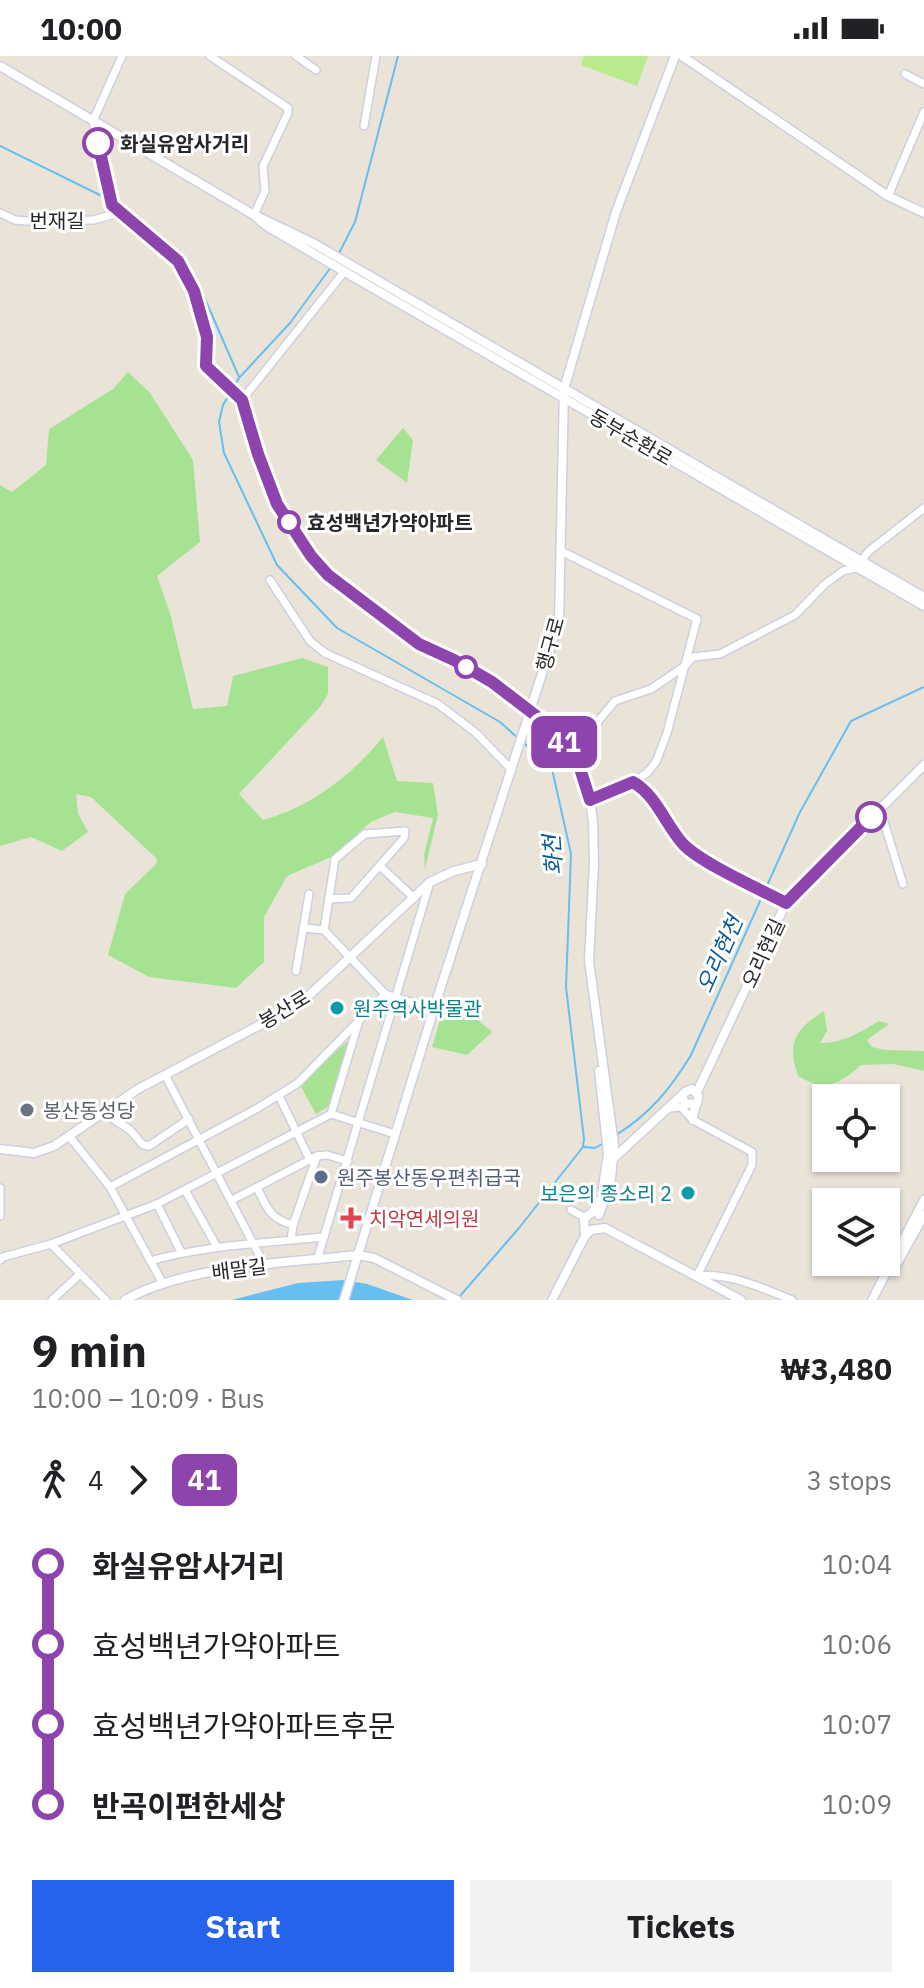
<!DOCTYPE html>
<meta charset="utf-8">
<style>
body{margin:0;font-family:"IBM Plex Sans","Noto Sans KR",sans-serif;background:#f2f2f2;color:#202124;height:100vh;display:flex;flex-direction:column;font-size:30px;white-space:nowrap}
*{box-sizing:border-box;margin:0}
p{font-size:26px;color:#757577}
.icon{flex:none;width:44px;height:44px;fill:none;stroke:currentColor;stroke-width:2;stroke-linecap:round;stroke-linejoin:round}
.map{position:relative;height:1244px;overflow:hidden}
.drawer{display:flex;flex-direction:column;background:#fff;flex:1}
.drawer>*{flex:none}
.badge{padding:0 16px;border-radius:12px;font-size:28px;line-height:52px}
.fabs{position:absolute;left:812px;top:1028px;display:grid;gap:16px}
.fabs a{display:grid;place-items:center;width:88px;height:88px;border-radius:0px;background:#fff;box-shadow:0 2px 6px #0004;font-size:40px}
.map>.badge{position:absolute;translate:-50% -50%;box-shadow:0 0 0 4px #fff}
.legs{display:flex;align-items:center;gap:12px;height:88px;padding:0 32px;font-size:26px}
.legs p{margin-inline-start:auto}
.summary{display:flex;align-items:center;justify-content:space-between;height:136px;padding:0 32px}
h1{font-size:44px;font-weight:800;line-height:60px}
.cta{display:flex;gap:16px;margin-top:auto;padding:16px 32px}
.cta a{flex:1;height:92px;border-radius:0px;background:#2563eb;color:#fff;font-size:32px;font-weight:800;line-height:92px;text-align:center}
.cta a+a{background:#f2f2f2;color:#202124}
ul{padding:0 32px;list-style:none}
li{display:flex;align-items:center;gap:28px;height:80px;font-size:30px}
li i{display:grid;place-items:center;width:12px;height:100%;margin:0 10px;background:currentColor}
li i::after{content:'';width:20px;height:20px;margin:-10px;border:6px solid;border-radius:50%;background:#fff}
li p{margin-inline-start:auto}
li:first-child i{background:linear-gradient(#0000 50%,currentColor 0)}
li:last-child i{background:linear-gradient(currentColor 50%,#0000 0)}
.status{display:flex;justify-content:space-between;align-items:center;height:56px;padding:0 40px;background:#fff;direction:ltr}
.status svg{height:22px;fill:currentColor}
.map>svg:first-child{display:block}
.green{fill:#a5e392}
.pitch{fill:#b9eb8d}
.water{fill:#66bef1}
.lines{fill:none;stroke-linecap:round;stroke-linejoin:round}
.stream{stroke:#66bef1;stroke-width:2}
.minor-casing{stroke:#cdcfe1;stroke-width:10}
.tertiary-casing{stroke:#cdcfe1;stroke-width:11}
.minor{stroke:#fff;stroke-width:7}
.tertiary{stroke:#fff;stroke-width:8}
.line-1-casing{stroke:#fff;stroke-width:18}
.line-1{stroke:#8e44ad;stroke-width:12}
.stop-1-dot{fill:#fff;stroke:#8e44ad;stroke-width:4}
.culture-dot{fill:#0f9aa8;stroke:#fff;stroke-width:3}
.worship-dot{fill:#6b7280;stroke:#fff;stroke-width:3}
.service-dot{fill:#5c6f8a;stroke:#fff;stroke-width:3}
.health-dot{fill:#e0444e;stroke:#fff;stroke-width:3}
.labels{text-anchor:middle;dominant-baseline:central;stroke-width:6;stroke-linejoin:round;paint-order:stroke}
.stop-label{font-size:20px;font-weight:bold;fill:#272727;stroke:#fff;text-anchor:start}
.street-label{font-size:20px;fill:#272727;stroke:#fff}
.culture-label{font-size:20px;fill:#0d838f;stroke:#fff;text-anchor:start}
.worship-label{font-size:20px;fill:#5b616d;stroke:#fff;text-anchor:start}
.service-label{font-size:20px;fill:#4e5e75;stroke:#fff;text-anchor:start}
.health-label{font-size:20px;fill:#be3a42;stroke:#fff;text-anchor:start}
.water-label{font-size:22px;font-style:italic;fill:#0a5998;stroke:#fff}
</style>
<div class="status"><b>10:00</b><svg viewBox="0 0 49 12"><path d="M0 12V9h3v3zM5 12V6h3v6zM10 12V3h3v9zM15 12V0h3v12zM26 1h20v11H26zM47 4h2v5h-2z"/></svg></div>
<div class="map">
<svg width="924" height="1244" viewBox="0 0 924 1244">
<rect width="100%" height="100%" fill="#eae4d8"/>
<g class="green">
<path d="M128 316 150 337 193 404 200 486 157 520 170 557 193 653 227 650 233 620 302 602 328 611V638L320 651 239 738 263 764C312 750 351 720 383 681L397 725 433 727 438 759 425 813 424 798 433 762 395 756 371 766 331 801 287 820 264 861V906L236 932 149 921 108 899 125 838 156 808 157 803 91 741 76 738 78 757 88 776 62 795 31 781 0 790V429L12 436 46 409 49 373 113 333Z"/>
<polygon points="403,372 413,384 407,427 376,404"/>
<path d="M824 955 827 975 820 987C841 988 861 976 879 965L889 968 867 984 872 991 885 994 924 995V1015L893 1008 861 1009C839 1029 825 1036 798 1020 786 986 796 973 824 955Z"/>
<polygon points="471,958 492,976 467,999 432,991 441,961 451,963"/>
<polygon points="349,984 329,1050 316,1058 299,1027"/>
</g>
<polygon class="pitch" points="584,0 648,0 637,30 581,9"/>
<polygon class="water" points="344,1224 367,1228 413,1244 232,1244 298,1227"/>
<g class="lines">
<g class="stream">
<polyline points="0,90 108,143"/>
<polyline points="117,148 128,154 179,196 195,220 239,321"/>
<polyline points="338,199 355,166 398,0"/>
<polyline points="331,211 290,267 239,322 223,349 219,366 224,397 277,509 337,572 500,666 519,683"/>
<path d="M616 1079C650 1058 671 1032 691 999L800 756 851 665 924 631"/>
<polyline points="584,1091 595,1092 604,1087"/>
<polyline points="460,1240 519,1172 583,1091 584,1083 566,931 571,798 552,713 524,687"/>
</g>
<g class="minor-casing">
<g id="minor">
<polyline points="122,0 93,65 112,149 178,205 194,235 207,281 206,310 242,344 344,216"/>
<polyline points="210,0 288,52 288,57 263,110 265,135 254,159"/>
<polyline points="296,0 316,14"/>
<polyline points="905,18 924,28"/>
<polyline points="364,70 376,0"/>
<polyline points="888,140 924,56"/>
<polyline points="0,157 15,164 26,165 93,164 119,157"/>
<polyline points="561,495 697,563 667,677 656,706 647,717 633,726"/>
<polyline points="860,506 869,495 924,452"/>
<polyline points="270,524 310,585 325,597 438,648 476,677 512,714"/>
<polyline points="563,684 595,669 615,645 651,633 685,610 693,601 720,598 795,559 825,528 843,515 856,512"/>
<path d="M590 744 633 726C657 740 665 768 683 788 701 807 761 833 786 847"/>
<polyline points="880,753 903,828"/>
<polyline points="380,810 414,842"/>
<polyline points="304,872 324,874 385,938 434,953"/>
<polyline points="324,874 335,803 365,778 405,775 404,782 351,842 329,843"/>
<polyline points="296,915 309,838"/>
<polyline points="165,1019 265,1210"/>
<polyline points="279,1040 310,1104"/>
<polyline points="669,1052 681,1051 693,1064 752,1096 752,1109 697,1220"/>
<polyline points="103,1056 130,1074 143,1089 149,1090 189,1063"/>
<polyline points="331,1058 358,968"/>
<polyline points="69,1080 110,1131 162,1226"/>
<polyline points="110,1131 256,1053 298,1027 385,938"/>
<polyline points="0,1132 0,1160"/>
<path d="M257 1132C268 1153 269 1162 293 1169"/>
<polyline points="185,1134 217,1191"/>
<polyline points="232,1144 317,1100 327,1099 348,1105"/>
<polyline points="157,1148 181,1196"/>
<polyline points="571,1154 584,1161"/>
<polyline points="291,1184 293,1169 317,1100"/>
<polyline points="51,1188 106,1244"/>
<polyline points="0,1204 3,1201 51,1188 157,1148 331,1058 395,1078"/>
<polyline points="317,1204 430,826"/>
<path d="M150 1205C207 1189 266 1187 324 1181"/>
<path d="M697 1220C731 1217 760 1231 792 1244"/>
<polyline points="52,1244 79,1219"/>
</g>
</g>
<g class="tertiary-casing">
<g id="tertiary">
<polyline points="682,0 888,140 924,157"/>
<polyline points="0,10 254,159 265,169 352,220 924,550"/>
<polyline points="259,161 313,187 924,541"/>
<polyline points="242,344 258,398 277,448 311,500 328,519 419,588 454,604 492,626 530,654 563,684 578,706 590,744 593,766 594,807 589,905 614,1089 611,1123 599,1159"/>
<polyline points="599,1015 608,1097 603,1132"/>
<polyline points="697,1036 786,847 924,709"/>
<path d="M693 1064C692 1054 699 1048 698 1039L692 1033 685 1036 682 1041 686 1048 697 1047"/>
<polyline points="0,1093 34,1097 54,1090 138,1033 300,948 430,826 454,815 482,808"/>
<polyline points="614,1102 683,1038"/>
<polyline points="585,1180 584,1162 593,1156 598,1145"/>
<polyline points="893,1215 924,1159"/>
<path d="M125 1244C186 1209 288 1207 358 1199L374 1202 457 1244"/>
<polyline points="344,1244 437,943 559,565 564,333 616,156 675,0"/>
<polyline points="552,1244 585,1180 591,1174 605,1172 741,1244"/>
<polyline points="872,1244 924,1144"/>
</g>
</g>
<use href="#minor" class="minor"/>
<use href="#tertiary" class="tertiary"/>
</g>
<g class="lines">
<g class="line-1-casing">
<path id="line-1" d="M98 87 112 149 178 205 194 235 207 281 206 310 242 344 258 398 277 448 311 500 328 519 419 588 454 604 492 626 548 669 578 706 590 744 633 726C657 740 665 768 683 788 701 807 761 834 786 847L871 761"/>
</g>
<use href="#line-1" class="line-1"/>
</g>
<g class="stop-1-dot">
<circle cx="98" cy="87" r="14"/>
<circle cx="289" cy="466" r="10"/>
<circle cx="466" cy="611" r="10"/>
<circle cx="871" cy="761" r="14"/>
</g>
<g class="culture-dot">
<circle cx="337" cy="952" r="8"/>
<circle cx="688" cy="1137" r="8"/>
</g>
<circle class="worship-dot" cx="27" cy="1054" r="8"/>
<circle class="service-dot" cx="321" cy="1121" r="8"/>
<path class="health-dot" d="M347 1150h8v8h8v8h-8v8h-8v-8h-8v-8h8z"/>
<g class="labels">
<g class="stop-label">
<text x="120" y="87">화실유암사거리</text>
<text x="307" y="466">효성백년가약아파트</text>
</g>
<g class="street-label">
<text x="57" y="164">번재길</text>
<text transform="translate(631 381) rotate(30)">동부순환로</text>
<text transform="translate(550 588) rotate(-75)">행구로</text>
<text transform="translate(763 897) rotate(-65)">오리현길</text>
<text transform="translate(284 953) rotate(-31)">봉산로</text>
<text transform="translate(239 1213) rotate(-7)">배말길</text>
</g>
<g class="culture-label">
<text x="353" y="952">원주역사박물관</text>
<text x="672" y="1137" text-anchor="end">보은의 종소리 2</text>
</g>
<g class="worship-label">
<text x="43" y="1054">봉산동성당</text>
</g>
<g class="service-label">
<text x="337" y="1121">원주봉산동우편취급국</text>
</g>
<g class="health-label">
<text x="369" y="1162">치악연세의원</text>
</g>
<g class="water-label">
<text transform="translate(552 799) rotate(-94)">화천</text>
<text transform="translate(719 898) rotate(-66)">오리현천</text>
</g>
</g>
</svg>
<div class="fabs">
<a><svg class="icon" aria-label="locate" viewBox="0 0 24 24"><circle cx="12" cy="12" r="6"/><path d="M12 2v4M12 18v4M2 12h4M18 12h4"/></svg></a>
<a><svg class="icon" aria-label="layers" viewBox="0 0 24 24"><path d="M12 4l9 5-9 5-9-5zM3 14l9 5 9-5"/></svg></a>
</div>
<b class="badge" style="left:564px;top:686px;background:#8e44ad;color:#fff">41</b>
</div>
<section class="drawer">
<div class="summary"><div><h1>9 min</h1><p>10:00 – 10:09 · Bus</p></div><b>₩3,480</b></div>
<div class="legs"><svg class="icon" aria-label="walk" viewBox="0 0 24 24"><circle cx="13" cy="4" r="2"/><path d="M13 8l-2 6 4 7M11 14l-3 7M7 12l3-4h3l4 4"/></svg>4<svg class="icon" aria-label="forward" viewBox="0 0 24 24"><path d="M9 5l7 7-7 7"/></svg><b class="badge" style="background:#8e44ad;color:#fff">41</b><p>3 stops</p></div>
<ul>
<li><i style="color:#8e44ad"></i><b>화실유암사거리</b><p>10:04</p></li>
<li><i style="color:#8e44ad"></i><span>효성백년가약아파트</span><p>10:06</p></li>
<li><i style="color:#8e44ad"></i><span>효성백년가약아파트후문</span><p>10:07</p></li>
<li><i style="color:#8e44ad"></i><b>반곡이편한세상</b><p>10:09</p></li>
</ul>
<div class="cta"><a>Start</a><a>Tickets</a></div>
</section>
